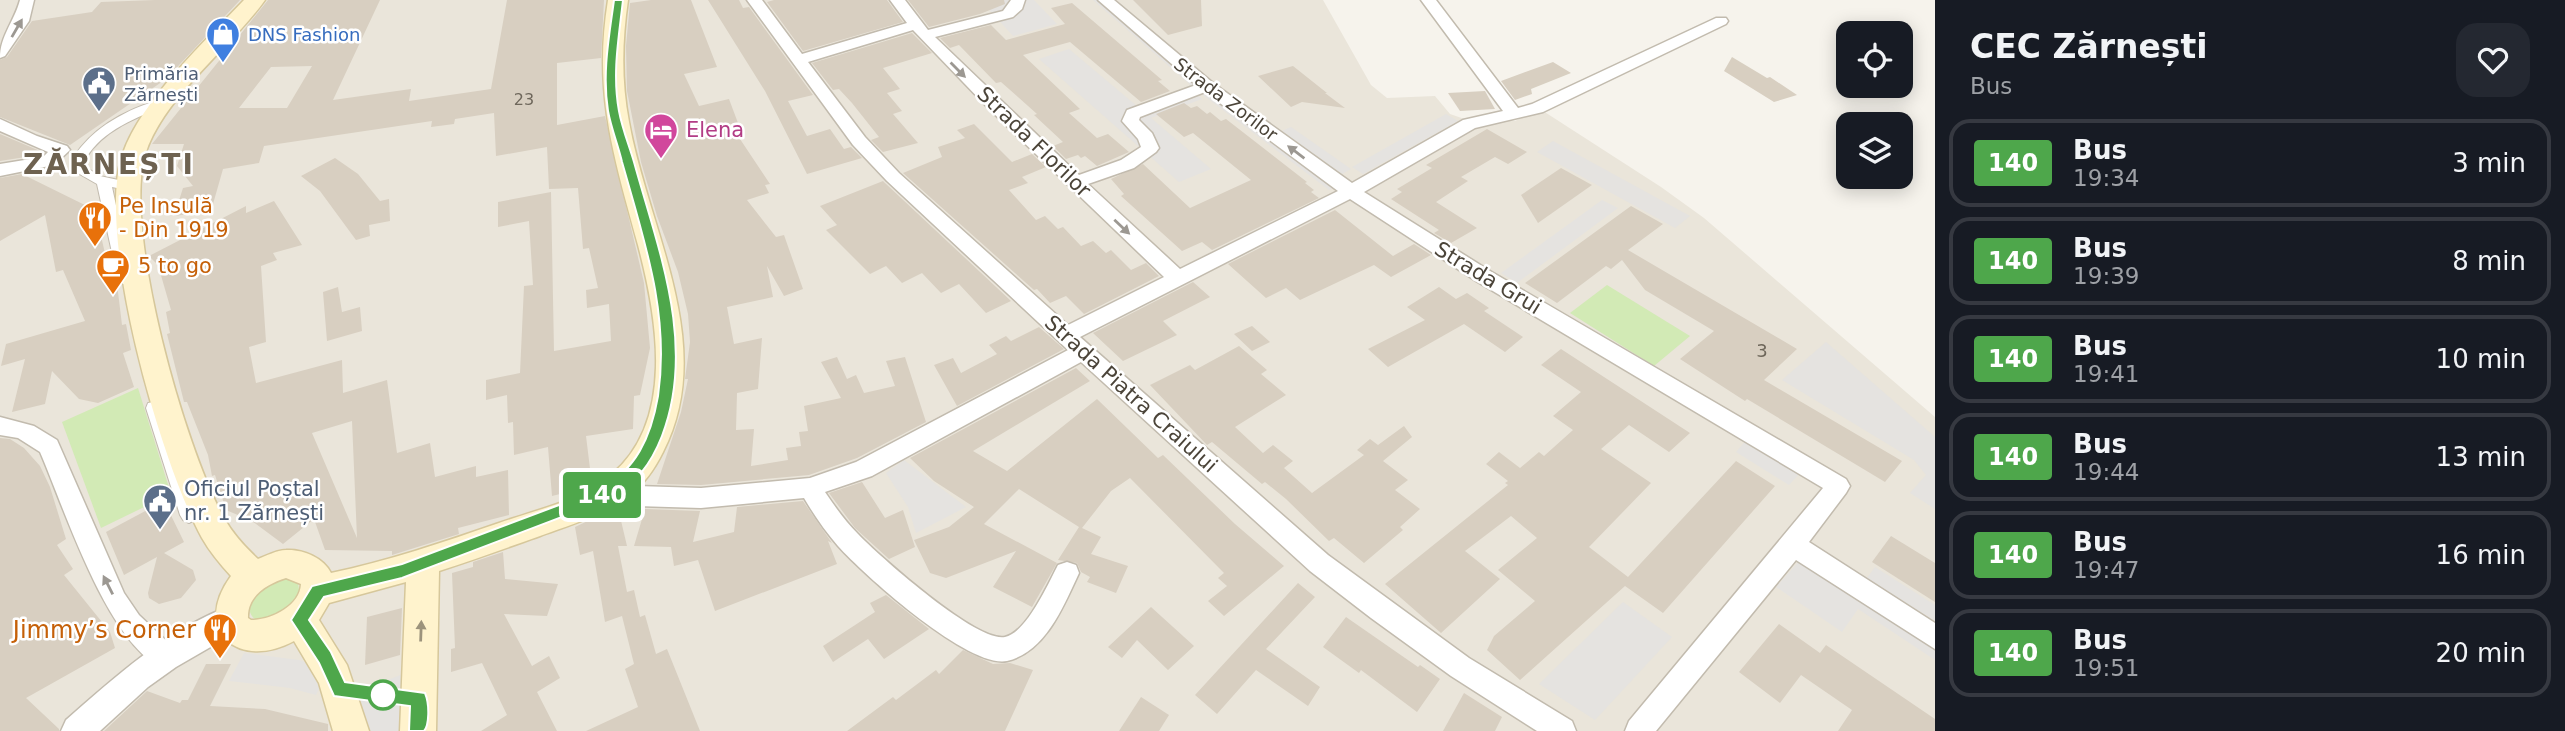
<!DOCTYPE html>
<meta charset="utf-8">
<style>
body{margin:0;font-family:"DejaVu Sans",sans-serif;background:#242831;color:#f1f3f6;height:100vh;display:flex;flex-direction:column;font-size:26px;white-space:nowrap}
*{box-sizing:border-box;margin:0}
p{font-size:23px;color:#9ea1a6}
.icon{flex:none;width:38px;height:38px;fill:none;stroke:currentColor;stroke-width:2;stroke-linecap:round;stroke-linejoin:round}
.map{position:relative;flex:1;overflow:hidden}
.drawer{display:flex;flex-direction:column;background:#171b24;width:630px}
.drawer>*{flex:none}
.badge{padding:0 14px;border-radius:5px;font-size:24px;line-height:46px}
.fabs{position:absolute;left:1836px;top:21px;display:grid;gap:14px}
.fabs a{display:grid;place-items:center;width:77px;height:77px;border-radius:14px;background:#171b24;box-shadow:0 4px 18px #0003;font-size:35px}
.map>.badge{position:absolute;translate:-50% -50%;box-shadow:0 0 0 4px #fff}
.round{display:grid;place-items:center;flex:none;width:74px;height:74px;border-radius:21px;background:#242831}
.summary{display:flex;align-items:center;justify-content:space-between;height:119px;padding:0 35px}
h1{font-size:33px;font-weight:700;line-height:52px}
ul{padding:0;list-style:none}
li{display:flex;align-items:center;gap:21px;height:88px;margin:0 14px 10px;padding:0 21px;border:4px solid #363941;border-radius:21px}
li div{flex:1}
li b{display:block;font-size:26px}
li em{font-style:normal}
li .badge{min-width:77px;font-weight:700;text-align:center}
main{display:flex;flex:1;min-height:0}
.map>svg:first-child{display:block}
.residential{fill:#eae5da}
.green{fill:#d2eab5}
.parking{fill:#e5e3e0}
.building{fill:#d8cfc1;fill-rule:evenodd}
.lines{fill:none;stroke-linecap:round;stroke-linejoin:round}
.pedestrian-casing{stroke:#c2bbae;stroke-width:2}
.minor-casing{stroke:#c2bbae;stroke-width:3}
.tertiary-casing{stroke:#c2bbae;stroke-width:3}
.secondary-casing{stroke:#d6c79b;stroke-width:3}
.pedestrian{fill:#fff;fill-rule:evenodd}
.minor{fill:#fff;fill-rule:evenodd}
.tertiary{fill:#fff;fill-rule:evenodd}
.secondary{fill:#fff3cd;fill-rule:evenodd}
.oneway{fill:#9c9892}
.oneway2{fill:#9c937c}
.line{fill:#4ea74b;stroke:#fff;stroke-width:2}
.stop-dot{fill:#fff;stroke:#4ea74b;stroke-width:3.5}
.labels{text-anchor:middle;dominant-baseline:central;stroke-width:5;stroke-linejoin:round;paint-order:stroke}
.far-number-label{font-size:16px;fill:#6e675b}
.far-shop-label{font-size:18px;fill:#366cbe;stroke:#fff;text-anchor:start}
.far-service-label{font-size:18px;fill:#4e5e75;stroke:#fff;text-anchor:start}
.far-street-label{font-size:18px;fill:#4b4439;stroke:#fff}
.number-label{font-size:18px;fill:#6e675b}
.hotel-label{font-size:21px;fill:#b23c85;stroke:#fff;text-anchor:start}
.street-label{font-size:21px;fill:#4b4439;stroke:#fff}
.food-label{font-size:21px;fill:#c56008;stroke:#fff;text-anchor:start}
.service-label{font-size:21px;fill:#4e5e75;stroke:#fff;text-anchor:start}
.near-food-label{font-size:24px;fill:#c56008;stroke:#fff;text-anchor:end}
.district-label{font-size:28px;font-weight:bold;letter-spacing:2px;fill:#6e6250;stroke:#fff}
</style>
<main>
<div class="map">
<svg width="1935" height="731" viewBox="0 0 1935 731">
<rect width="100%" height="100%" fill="#f6f3ec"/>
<polygon class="residential" points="0,0 1323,0 1371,85 1387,98 1435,96 1450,114 1479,124 1499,119 1515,121 1540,109 1661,187 1704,218 1935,417 1935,731 0,731"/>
<g class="green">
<polygon points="1607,285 1690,336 1654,366 1570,313"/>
<polygon points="138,388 171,494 101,528 62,422"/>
<path d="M287 578 298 583 300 596 282 616 256 620C243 611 251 592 263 585 270 581 279 580 287 578Z"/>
</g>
<g class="parking">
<polygon points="980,0 1034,0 1057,24 1013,36"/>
<polygon points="1093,0 1102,0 1201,84 1193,87"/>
<polygon points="1069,49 1144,112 1195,93 1202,99 1151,118 1211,169 1179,182 1039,59"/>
<polygon points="1208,89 1338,186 1329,190 1199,92"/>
<polygon points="1446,114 1458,121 1363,174 1352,167"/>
<polygon points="1291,127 1351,169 1342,174 1282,131"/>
<polygon points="1553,141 1690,216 1675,228 1537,152"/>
<polygon points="1602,200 1618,208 1517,283 1501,273"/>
<polygon points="1826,342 1935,437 1935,509 1910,493 1926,475 1914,460 1782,380"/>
<polygon points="1748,438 1802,471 1789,485 1736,452"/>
<polygon points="904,460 966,507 916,533 908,507 886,473"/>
<polygon points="1803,557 1935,643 1935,660 1858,609 1842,632 1776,587"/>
<polygon points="1875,567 1935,605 1935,621 1867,578"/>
<polygon points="1623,602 1672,637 1595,720 1539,684"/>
<polygon points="244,653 299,660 328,671 316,695 290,688 229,681"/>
<polygon points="411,671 409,731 359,731 351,694"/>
</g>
<g class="building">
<polygon points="155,0 240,0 166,79 70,145 0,117 0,60 7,57 32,21 92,12 101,2"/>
<path d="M268 0H380L333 100 411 89 409 101 491 89 507 0H604L601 58 557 63V125L605 116 644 283 650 348 640 395 634 396 633 429 586 436 592 485 576 493V490L552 496 548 447 514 455 513 422 508 423 507 395 486 400V380L520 373 524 286 533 285 529 221 498 227V202L551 192 554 351 611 341 609 304 587 308 586 290 598 288 589 248 583 249 578 188 549 189 547 147 496 156 494 113 455 119 454 124 431 127 432 121 264 146 259 163 223 169 211 211 174 216 183 188 193 186 177 166 184 144H152ZM312 66 287 108H239L271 67Z"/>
<polygon points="651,0 691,0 717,67 684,74 699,106 729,99 738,123 730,124 770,184 765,185 769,193 747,200 776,237 784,235 803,289 784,296 767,266 773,297 727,307 734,344 762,338 758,389 737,393 736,430 754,429 751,466 788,460 786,448 801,446 799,432 808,431 804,406 841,398 821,362 837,357 847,379 856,375 864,393 895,386 886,361 905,357 926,422 857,458 809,475 701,485 657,484 681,412 688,379 685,379 690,342 688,314 678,272 657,216 641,162 627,91 626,46 630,3"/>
<polygon points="708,0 739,0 743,8 749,7 813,95 788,101 807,136 830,129 844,149 851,147 862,158 807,174 765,91"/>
<polygon points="774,0 887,0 903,22 803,51 767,2"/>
<polygon points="908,0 1004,0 1005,4 980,14 929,27"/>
<polygon points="1133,0 1201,0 1202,26 1168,35"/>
<polygon points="1072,3 1162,80 1158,81 1170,91 1141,102 1070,42 1023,55 1080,109 1069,113 1097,138 1108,134 1129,152 1097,166 1085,156 1081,158 1078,155 1066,159 1053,146 1063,142 1034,115 1037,114 1001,82 996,83 959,45 950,48 940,38 991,25 1006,40 1065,24 1051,8"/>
<polygon points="912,33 932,53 883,68 900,89 887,93 902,111 893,114 918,143 883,152 871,140 879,137 852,103 839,89 833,90 812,63"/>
<polygon points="1732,57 1767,78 1770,77 1797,95 1774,102 1724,71"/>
<polygon points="1553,62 1571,73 1531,89 1532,94 1515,100 1501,81"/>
<polygon points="1293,66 1327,93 1325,93 1345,108 1302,102 1291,107 1258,76"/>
<polygon points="1485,91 1495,109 1460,111 1448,93"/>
<polygon points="1184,103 1191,108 1197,106 1207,114 1210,112 1221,121 1226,119 1307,182 1305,183 1314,190 1311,192 1319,198 1212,250 1202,242 1182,251 1121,196 1124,194 1111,179 1143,164 1190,208 1251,180 1193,133 1184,137 1156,114"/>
<polygon points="974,124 1012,162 1032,154 1046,167 1022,177 1028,183 1009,190 1036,220 1045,216 1058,229 1063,227 1081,246 1093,241 1106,253 1111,250 1131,270 1146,263 1159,276 1084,314 1066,296 1050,303 1037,289 1034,290 903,173 942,157 938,147 965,138 957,130"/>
<polygon points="1487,129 1527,152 1508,164 1495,157 1461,177 1468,181 1436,202 1477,228 1451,243 1434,233 1439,230 1391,199 1402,192 1397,189 1432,168 1426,165"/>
<polygon points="0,134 40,151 32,156 0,161"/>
<polygon points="335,158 358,174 380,201 389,199 390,221 369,225 370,236 356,240 320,191 301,176"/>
<polygon points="1561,168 1592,185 1538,223 1521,195"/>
<polygon points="22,174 95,210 107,262 117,284 122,325 126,324 131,350 123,353 134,387 98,403 79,399 52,371 45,404 12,412 25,359 1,366 6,344 85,321 63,270 56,272 45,215 0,241 0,178"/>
<polygon points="883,181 885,183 1011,301 986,313 959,284 941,293 922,273 902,283 886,266 870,274 826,230 837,225 820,206"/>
<path d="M274 201 302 245 273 253 277 260 261 266 266 342 249 347 256 383 342 360 343 393 387 380 397 453 430 443 435 477 476 466V477L508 470 509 515 458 528 459 534 392 555V551L325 550 314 519 283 544 252 521 226 510 215 475 212 476 208 455 187 402H184L167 334 170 333 166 312 171 310 158 265 149 256 246 206V213ZM352 421 357 538 312 433Z"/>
<polygon points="1631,206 1663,224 1628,250 1797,349 1764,380 1902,461 1885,482 1747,399 1745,401 1680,359 1714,331 1645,290 1622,260 1611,269 1606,266 1557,303 1525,283"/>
<polygon points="1335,210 1393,256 1414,244 1431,255 1391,277 1374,265 1300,300 1286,288 1266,298 1228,264"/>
<polygon points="1193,282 1210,297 1163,321 1177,335 1123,361 1093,333"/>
<polygon points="338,287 342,312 360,307 362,331 327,341 323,292"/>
<polygon points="1439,287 1456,299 1467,293 1489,308 1484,311 1523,337 1505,352 1464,324 1388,367 1368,349 1425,320 1407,307"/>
<polygon points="1252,326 1270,342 1252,351 1234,334"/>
<polygon points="1039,327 1064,349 957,406 934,365 953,358 961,373 997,354 989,345 1006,336 1011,341"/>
<polygon points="1239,346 1267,370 1261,374 1286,395 1235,427 1263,453 1273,445 1293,461 1284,468 1312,493 1364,455 1357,450 1370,439 1378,445 1404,426 1412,437 1383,461 1408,480 1395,490 1420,509 1400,527 1403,530 1364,563 1334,538 1329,541 1286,499 1265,482 1262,484 1212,442 1207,445 1150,385 1190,365 1195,370"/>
<polygon points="1561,349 1690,433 1669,452 1629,425 1601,449 1651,483 1589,547 1628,577 1736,461 1775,486 1663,613 1625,586 1520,680 1487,650 1494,636 1535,601 1498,570 1537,538 1511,516 1465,551 1500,579 1441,633 1385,584 1508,485 1505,483 1508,481 1486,464 1499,452 1520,468 1539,452 1544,456 1573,430 1553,416 1581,392 1541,365"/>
<polygon points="1076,368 1090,381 973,451 1007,471 1097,399 1158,458 1163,455 1235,524 1284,566 1224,616 1208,601 1227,586 1218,578 1224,573 1130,478 1111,491 1082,528 1101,537 1091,554 1128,566 1116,593 1087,582 1090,577 1081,572 1077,563 1058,560 1079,527 1019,489 984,524 1057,563 1032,607 993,587 1016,551 946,578 930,573 914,540 949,527 974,507 934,481 910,458"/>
<polygon points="0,438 10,439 24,448 40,466 50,487 66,539 57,545 73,569 64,575 110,632 115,648 26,698 59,729 59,731 0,731"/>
<polygon points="862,482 885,518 903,510 915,547 889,559 855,528 829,493"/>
<polygon points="164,501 184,542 164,553 193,570 196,580 181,598 159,604 149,598 148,593 157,557 124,575 106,532"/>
<polygon points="803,501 832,543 828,541 837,564 715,611 698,560 674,566 671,547 634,546 645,509 700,511 693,542 734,532 737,507"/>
<polygon points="615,508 618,508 627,546 618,546 627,592 634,590 640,617 645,615 656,654 667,649 700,731 586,731 638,707 625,669 634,664 622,616 605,622 593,551 580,555 575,527"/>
<polygon points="1891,536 1935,563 1935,602 1872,562"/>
<polygon points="503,552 505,579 558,584 547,616 504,614 532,666 549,656 560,678 537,692 557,731 481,731 507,715 482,663 451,672 451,649 455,648 452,573 473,567 473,562"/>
<polygon points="1298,583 1315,597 1266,649 1320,687 1308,706 1256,670 1217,714 1195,695"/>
<polygon points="886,595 929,629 884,659 868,639 833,662 823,646 875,612 870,603"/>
<polygon points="1151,607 1194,646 1168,670 1137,640 1122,658 1108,647"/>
<polygon points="402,608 400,655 365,665 367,617"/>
<polygon points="1346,617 1418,667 1420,665 1440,679 1417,712 1361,670 1359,673 1323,647"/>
<polygon points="1779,624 1820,653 1826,645 1935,719 1935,731 1838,731 1852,710 1801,675 1780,703 1739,672"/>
<polygon points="963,650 993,664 1010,663 1033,670 1005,731 847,731 893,697 896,700 936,670 939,674"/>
<polygon points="206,664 231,664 210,706 265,709 328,724 328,731 104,731 147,691 180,703 182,700 188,700"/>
<polygon points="1464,693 1502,717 1495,731 1443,731"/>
<polygon points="1141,697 1169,715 1159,731 1119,731"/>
</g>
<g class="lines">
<g class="pedestrian-casing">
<g id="pedestrian">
<path d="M162 99 166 100V106C137 117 103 130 86 158L87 168 100 176 132 183 134 186 127 190 112 187 132 280 125 285 118 280 97 184 76 172 73 158C93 127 127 109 162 99Z"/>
<polygon points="154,402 160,403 162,408 194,504 202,501 208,503 211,508 208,513 189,523 183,520 180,515 146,408 148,403"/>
</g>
</g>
<g class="minor-casing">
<g id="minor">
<path d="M20 0H34L29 21 5 56 0 58C0 36 14 22 20 0Z"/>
<path d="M747 0H762L802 54 907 23 890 0H905L928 30 1003 11 1011 0H1025L1022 9 1013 17 935 37 1079 175 1121 160 1141 147 1138 139 1122 121 1127 110 1196 85 1098 0H1114L1213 83 1352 183 1463 120 1503 111 1421 0H1436L1518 108 1532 104 1716 18H1726L1728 21 1726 24 1543 112 1475 128 1364 192 1490 271 1846 479 1850 486 1846 493 1809 542 1935 623V649L1796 560 1656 731H1625L1629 721 1823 488 1476 281 1350 199 1080 337 1328 555 1469 658 1572 721 1576 731H1537L1451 676 1371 618 1310 571 1081 362 872 476 825 492C835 507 846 522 858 534 879 556 977 643 1005 637 1027 632 1048 584 1058 565L1067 562 1076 565 1079 573C1064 605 1046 652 1007 661 969 669 864 575 838 546 825 531 814 515 804 498L701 508 604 505 596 502 592 495 596 488 604 485 701 488 810 478 856 462 1068 350 887 181 853 145ZM913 30 988 108 1164 277 1068 325 899 173 865 137 808 62ZM1205 92 1338 191 1180 269 1088 184 1134 168 1156 152 1159 148 1152 133 1139 120 1140 117Z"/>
<polygon points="0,119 37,136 67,146 70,150 54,165 0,176 0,164 43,157 48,152 0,131"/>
<path d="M0 417 34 426 57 440 124 593 139 615 174 648 178 657 174 666 165 669C108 647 64 507 40 452L18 438 0 435Z"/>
</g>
</g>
<g class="tertiary-casing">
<path id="tertiary" d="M230 606 240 610 245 620 240 630 176 667 148 687 100 731H61L66 720C116 676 167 630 230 606Z"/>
</g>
<g class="secondary-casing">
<path id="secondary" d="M244 0H265C231 48 163 97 145 155 123 231 185 448 224 518 233 534 245 547 258 559 266 556 277 550 286 550 303 549 324 558 331 573 388 561 444 542 499 523 535 510 581 501 611 475 676 421 657 317 638 245 614 157 593 93 608 0H628C622 41 621 80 629 122 648 229 718 345 663 452 655 468 645 483 631 494 605 515 570 525 540 536 506 548 473 560 439 571L436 731H400L406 582 329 603 319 620 347 665 369 731H333L319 683 294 641C239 671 191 631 231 576 220 564 210 552 202 538 161 463 94 233 123 153 141 101 206 40 244 0ZM286 578 301 584C300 606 271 620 251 620L248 618C247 596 267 584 286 578Z"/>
</g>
<use href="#pedestrian" class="pedestrian"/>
<use href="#minor" class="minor"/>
<use href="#tertiary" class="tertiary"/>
<use href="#secondary" class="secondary"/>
</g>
<defs><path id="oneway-solid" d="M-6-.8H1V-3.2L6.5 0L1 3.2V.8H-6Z" transform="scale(1.75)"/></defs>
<g class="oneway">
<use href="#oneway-solid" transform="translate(17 28) rotate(-60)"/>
<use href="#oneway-solid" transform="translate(958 70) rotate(45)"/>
<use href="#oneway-solid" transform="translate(1296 152) rotate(-143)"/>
<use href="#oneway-solid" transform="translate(1122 227) rotate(43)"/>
<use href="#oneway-solid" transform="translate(108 585) rotate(-117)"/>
</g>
<use class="oneway2" href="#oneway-solid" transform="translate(421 631) rotate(-88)"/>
<path class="line" d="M614 0H623C619 37 612 73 619 111 622 128 629 145 634 162 658 249 697 345 662 436 651 464 636 484 609 499L402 578 324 597 309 620 331 652 345 682 425 693C430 705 429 726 424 731H409L410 706 334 696 319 663 291 620 312 586 402 564 599 490C636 470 651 437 658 396 670 314 644 240 622 162 618 145 611 128 608 111 602 73 609 37 614 0Z"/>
<defs>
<g id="shop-pin" transform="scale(1.75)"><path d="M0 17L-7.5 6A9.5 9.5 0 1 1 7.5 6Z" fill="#3f7fe0" stroke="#fff"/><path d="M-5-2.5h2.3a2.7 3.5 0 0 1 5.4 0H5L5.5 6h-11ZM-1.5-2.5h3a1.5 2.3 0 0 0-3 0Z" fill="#fff"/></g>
<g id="civic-pin" transform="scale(1.75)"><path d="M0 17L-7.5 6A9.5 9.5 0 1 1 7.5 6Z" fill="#5c6f8a" stroke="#fff"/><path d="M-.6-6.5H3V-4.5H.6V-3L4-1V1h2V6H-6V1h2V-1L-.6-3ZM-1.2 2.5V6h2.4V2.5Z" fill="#fff"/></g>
<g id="hotel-pin" transform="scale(1.75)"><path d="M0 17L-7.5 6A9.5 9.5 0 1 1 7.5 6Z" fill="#d1479c" stroke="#fff"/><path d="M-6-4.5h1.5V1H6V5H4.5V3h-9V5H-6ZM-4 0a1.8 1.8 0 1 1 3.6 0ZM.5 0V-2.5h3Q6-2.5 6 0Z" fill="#fff"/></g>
<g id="restaurant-pin" transform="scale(1.75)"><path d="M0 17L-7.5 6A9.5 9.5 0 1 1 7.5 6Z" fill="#e8710a" stroke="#fff"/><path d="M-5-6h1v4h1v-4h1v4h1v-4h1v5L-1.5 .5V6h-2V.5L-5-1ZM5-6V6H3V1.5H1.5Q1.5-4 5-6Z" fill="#fff"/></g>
<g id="cafe-pin" transform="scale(1.75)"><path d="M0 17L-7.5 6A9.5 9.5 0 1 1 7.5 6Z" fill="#e8710a" stroke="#fff"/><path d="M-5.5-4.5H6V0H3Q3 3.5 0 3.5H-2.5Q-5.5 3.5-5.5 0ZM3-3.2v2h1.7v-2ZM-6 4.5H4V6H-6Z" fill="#fff"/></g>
</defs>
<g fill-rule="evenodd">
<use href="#shop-pin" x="223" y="34"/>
<use href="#civic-pin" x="99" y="83"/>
<use href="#hotel-pin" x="661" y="130"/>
<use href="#restaurant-pin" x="95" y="218"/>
<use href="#cafe-pin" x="113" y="266"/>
<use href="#civic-pin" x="160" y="501"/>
<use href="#restaurant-pin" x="220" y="630"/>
</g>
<circle class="stop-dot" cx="383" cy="695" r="14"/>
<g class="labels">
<g class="far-number-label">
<text x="524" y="99">23</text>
</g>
<g class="far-shop-label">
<text x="248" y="34">DNS Fashion</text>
</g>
<g class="far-service-label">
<text x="124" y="73">Primăria<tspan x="124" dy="21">Zărnești</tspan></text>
</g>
<g class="far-street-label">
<text transform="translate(1226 99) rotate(37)">Strada Zorilor</text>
</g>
<g class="number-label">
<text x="1762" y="350">3</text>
</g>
<g class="hotel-label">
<text x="686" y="130">Elena</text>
</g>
<g class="street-label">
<text transform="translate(1034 142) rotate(44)">Strada Florilor</text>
<text transform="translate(1488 278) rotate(31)">Strada Grui</text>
<text transform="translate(1131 394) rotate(42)">Strada Piatra Craiului</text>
</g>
<g class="food-label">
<text x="119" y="206">Pe Insulă<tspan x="119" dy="24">- Din 1919</tspan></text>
<text x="138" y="266">5 to go</text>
</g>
<g class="service-label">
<text x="184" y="489">Oficiul Poștal<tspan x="184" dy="24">nr. 1 Zărnești</tspan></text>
</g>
<g class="near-food-label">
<text x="196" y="630">Jimmy’s Corner</text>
</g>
<g class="district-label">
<text x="109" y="164">ZĂRNEȘTI</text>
</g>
</g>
</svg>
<div class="fabs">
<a><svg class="icon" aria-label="locate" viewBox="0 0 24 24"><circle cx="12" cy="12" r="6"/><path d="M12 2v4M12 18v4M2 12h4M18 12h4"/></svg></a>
<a><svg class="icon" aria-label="layers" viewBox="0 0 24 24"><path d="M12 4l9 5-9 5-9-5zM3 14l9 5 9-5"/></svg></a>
</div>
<b class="badge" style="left:602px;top:495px;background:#4ea74b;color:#fff">140</b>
</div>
<section class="drawer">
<div class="summary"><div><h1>CEC Zărnești</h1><p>Bus</p></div><a class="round"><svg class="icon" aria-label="heart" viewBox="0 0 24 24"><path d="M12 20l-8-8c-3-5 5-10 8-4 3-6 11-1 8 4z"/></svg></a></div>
<ul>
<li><span class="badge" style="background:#4ea74b;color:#fff">140</span><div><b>Bus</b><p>19:34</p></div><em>3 min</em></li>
<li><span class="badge" style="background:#4ea74b;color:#fff">140</span><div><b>Bus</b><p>19:39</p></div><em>8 min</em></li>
<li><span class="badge" style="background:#4ea74b;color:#fff">140</span><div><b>Bus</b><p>19:41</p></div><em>10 min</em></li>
<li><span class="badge" style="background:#4ea74b;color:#fff">140</span><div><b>Bus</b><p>19:44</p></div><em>13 min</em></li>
<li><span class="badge" style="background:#4ea74b;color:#fff">140</span><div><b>Bus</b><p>19:47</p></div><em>16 min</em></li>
<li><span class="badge" style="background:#4ea74b;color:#fff">140</span><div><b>Bus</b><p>19:51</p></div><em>20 min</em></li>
</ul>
</section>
</main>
